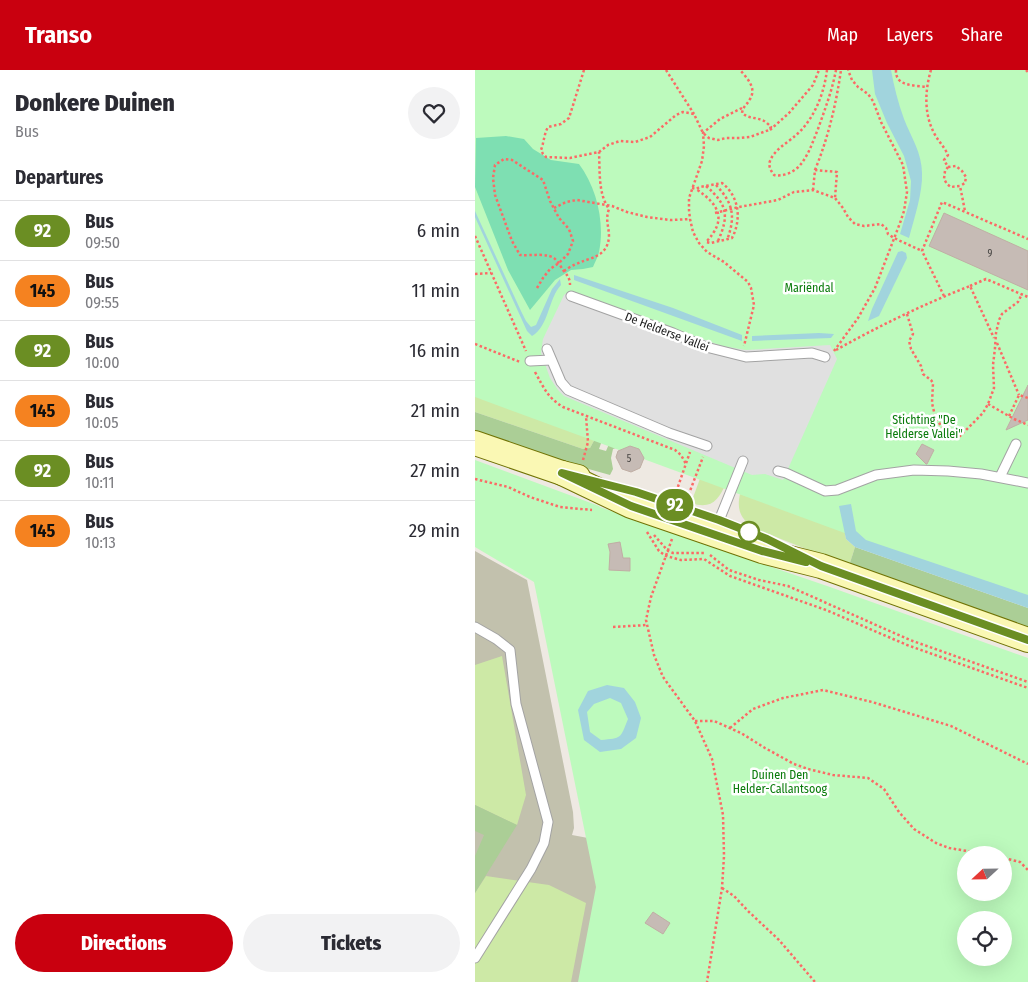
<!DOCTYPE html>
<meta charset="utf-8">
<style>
body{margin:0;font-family:"Fira Sans Condensed",sans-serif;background:#f2f2f3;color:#2b2b33;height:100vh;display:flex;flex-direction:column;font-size:19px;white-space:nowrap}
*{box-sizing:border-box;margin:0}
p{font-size:16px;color:#7c7c81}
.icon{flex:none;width:28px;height:28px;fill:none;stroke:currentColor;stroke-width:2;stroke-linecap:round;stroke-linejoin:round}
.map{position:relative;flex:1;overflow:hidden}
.side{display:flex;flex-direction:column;background:#fff;width:475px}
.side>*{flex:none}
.badge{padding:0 10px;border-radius:16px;font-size:18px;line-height:32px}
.needle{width:32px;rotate:248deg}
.fabs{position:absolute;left:482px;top:776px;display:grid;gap:10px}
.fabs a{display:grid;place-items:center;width:55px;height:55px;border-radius:50%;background:#fff;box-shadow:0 5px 20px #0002;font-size:25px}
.map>.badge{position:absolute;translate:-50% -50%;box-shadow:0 0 0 2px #fff}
h2{padding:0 15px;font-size:19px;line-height:45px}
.round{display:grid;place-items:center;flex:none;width:52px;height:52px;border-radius:26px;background:#f2f2f3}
.overview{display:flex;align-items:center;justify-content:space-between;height:85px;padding:0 15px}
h1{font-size:24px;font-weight:800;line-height:38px}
.primary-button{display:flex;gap:10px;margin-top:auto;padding:10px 15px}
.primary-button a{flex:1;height:58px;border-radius:30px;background:#c9000f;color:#fff;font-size:20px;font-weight:800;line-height:58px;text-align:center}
.primary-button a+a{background:#f2f2f3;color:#2b2b33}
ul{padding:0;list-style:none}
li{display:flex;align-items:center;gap:15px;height:60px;padding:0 15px;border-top:1px solid #e1e1e2}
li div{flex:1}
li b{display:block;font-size:19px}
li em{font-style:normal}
li .badge{min-width:55px;font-weight:700;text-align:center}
header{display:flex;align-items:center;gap:30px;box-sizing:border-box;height:70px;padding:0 25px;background:#c9000f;color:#fff}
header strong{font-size:24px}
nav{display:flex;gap:28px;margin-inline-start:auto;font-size:18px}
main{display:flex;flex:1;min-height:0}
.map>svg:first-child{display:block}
.construction{fill:#c2c1ad}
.grass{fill:#cde9a6}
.forest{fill:#abce96}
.park{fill:#bdfabd;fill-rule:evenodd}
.pitch{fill:#7edfb2}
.parking{fill:#e0e0e0}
.water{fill:#a1d4dd;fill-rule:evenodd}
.building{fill:#c6bbb5;stroke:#c0aea4}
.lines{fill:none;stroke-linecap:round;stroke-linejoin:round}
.lane-casing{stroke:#a3a3a3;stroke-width:11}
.secondary-casing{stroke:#707304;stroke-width:26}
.path{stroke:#fb6a66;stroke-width:2.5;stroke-dasharray:2.5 2.5;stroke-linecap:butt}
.lane{stroke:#fff;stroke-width:9}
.secondary{stroke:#faf8b4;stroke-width:24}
.line-casing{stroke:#fff;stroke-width:11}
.line{stroke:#6b8e23;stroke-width:8}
.stop-dot{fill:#fff;stroke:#6b8e23;stroke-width:2.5}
.labels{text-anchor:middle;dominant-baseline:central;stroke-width:5;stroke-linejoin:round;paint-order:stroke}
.number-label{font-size:10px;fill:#464442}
.park-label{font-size:12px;fill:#0a7b0b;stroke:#fff}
.street-label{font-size:12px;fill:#1c1c1c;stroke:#fff}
</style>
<header>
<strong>Transo</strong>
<nav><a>Map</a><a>Layers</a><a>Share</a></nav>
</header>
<main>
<section class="side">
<div class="overview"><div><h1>Donkere Duinen</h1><p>Bus</p></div><a class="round"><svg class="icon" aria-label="heart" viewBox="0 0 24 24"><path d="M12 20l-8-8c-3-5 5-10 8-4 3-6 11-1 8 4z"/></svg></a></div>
<h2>Departures</h2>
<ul>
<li><span class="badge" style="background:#6b8e23;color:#fff">92</span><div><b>Bus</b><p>09:50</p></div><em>6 min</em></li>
<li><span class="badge" style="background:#f58220;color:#111">145</span><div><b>Bus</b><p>09:55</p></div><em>11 min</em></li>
<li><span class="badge" style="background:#6b8e23;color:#fff">92</span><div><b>Bus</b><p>10:00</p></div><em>16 min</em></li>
<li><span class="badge" style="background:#f58220;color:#111">145</span><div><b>Bus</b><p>10:05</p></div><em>21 min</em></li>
<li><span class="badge" style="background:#6b8e23;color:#fff">92</span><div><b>Bus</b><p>10:11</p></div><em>27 min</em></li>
<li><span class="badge" style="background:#f58220;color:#111">145</span><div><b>Bus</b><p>10:13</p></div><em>29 min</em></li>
</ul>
<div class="primary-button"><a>Directions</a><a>Tickets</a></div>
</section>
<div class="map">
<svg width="553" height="912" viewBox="0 0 553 912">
<rect width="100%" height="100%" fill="#eee9e2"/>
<polygon class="construction" points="0,481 52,510 98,742 99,758 97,765 113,768 123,820 104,912 0,912"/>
<g class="grass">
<polygon points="0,277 121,367 115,378 108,379 0,342"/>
<path d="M234 384 251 413C244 430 236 440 216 433Z"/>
<path d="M265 424 369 457 371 469 380 477 374 496 283 460C267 451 261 442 265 424Z"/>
<polygon points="27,586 51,725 42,755 0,735 0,595"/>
<polygon points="11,806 74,815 111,833 96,912 0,912 0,823"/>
</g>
<g class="forest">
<path d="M0 342 108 379 115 378 121 367 130 362 124 379 131 381 137 367 144 377 138 379 136 388 138 399 135 405C89 393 45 377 0 361Z"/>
<polygon points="380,477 553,538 553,559 374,496"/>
<polygon points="0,735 42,755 0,823 0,786 9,765 0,761"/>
</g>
<g class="park">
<polygon points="0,0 553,0 553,533 375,465 0,327"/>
<path d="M0 390 124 436 125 437 169 453H177L259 484 355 517 553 588V912H103L121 817 59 512 0 477ZM491 785H529V822H491ZM491 850H529V888H491Z"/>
</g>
<path class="pitch" d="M31 66 49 69 58 79 76 90 104 94C122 118 130 153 124 182 123 187 120 192 118 197L108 199 96 200 80 210 55 240 33 200 0 117 1 68Z"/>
<polygon class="parking" points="94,221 247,276 271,280 355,275 362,289 308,410 290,404 277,405 89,326 83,320 75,308 66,283 68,269 89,225"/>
<g class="water">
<path d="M397 0H416C419 16 423 33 429 49 436 67 447 83 447 103 448 122 439 149 434 168L425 164 435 130 436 111 429 86 412 53 400 24Z"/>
<path d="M0 141 46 241 51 251 56 257 61 255 77 219 85 209 86 215C73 229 74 256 57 266L52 261 0 147Z"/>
<polygon points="427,181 431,183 432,188 404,246 393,251 397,239 423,182"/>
<polygon points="99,205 198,238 267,265 267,271 99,210"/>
<polygon points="344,263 359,264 356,268 277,271 277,266"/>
<polygon points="376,434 381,461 391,470 553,525 553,538 380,477 371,469 364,436"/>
<path d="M132 615 149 618 160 632 166 648 161 668 146 679 125 682 109 670 103 640 113 621ZM135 628 146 633 153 649C145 669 147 668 126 670L115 662 112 642 119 634Z"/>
</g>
<g class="building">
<polygon points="469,143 553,181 553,220 454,176"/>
<polygon points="553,315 553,350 531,360"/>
<polygon points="447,374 459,380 452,394 451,394 441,384"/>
<polygon points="155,376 164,379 169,388 165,398 156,402 147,399 141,387 143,381"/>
<polygon points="145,472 148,488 155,488 155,501 134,500 135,482 133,474"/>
<polygon points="178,842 195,853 188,864 170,853"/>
</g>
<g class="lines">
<g class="lane-casing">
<g id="lane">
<polyline points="96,226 198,263 231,277 271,287 337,283 350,287"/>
<polyline points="72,279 86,312 93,320 194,363 232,376"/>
<polyline points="55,291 76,290"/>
<polyline points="303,401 311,403 350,421 362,420 401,405 439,400 473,401 506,404 553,413"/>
<polyline points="525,407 541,374"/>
<polyline points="239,463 268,391"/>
<polyline points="0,557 21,569 35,580 41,634 73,752 69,773 56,799 0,888"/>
</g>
</g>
<g class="secondary-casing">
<g id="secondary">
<polyline points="0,373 87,403 103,407"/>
<polyline points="87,403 156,436 287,481 346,496 553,570"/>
</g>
</g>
<g class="path">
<path d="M109 0 94 48 86 54 73 57C69 64 69 72 66 80L68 84 71 87 95 88 124 82 133 75 145 71 160 72 175 67 201 45 208 42 219 44 228 63 234 68 243 70 251 68H265L275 67 294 60 296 57C294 55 291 52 289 51 281 47 274 49 267 43 268 36 272 35 275 29 282 18 272 8 265 0"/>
<polyline points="191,0 219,44"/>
<path d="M352 0C349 24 339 50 320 66 312 73 299 80 295 91 293 96 296 101 299 105 308 107 320 102 326 94 334 84 338 71 343 59 350 39 357 21 361 0"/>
<path d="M421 0C420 17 440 15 452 17"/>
<path d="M456 0C450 20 449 42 458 61 462 70 469 76 473 85L469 90 473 97"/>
<polyline points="551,0 553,2"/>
<polyline points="267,38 245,49 228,63 229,76 227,91 214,128 214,140 215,149 218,162 224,173 232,182 249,192 273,212 276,218 279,235 269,276"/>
<polyline points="295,60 314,43 338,15 344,0"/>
<polyline points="473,97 470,101 469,109 472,114 476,117 485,116 490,141"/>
<polyline points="473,97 481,96 487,101 491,107 490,113 485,116"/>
<path d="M340 100C353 68 361 35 366 0"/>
<path d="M241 115C258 133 261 146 252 170"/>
<path d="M231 116C253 135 254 146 243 171"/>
<path d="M217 118 221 119 225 117 247 113C264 126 267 149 257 168L236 173 231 172C252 150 245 135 221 119"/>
<polyline points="338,120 340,100 362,102 360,128"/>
<polyline points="79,138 91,132 102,130 137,136 152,142 172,147 195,150 215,149"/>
<polyline points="240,143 264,137 303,130 319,122 338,120 360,128 368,138 373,147 380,154 389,156 406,154 411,158 413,164 419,168 447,181"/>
<polyline points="0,166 51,281"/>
<path d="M89 201C92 199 96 196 99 195 115 187 132 188 134 167 134 156 130 150 134 139 123 124 125 101 124 82"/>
<polyline points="0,204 16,203"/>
<polyline points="495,216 511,209 553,227"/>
<path d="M62 218 68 208 75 199 84 193 93 184 98 171 94 159 84 148 75 131 68 110 37 90 29 89 20 95 18 108 20 125 37 171 45 185C55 186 75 182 81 190 84 193 86 197 88 200 92 205 95 208 95 215"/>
<polyline points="469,226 447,181 467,132 553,169"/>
<polyline points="432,244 438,264 434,271 436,279 446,296 448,304 456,310 458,313 457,333 460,346 466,356 476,365 485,366 508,343 513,334 519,318 518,295 520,278 521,263 524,250 527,244 543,232 547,224"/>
<polyline points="522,273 544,325"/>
<polyline points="0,274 45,292"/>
<path d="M361 280C404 256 449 234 495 216L519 268"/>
<polyline points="359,281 383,248 400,218 425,153 429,141 432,122 428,95 406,52 398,31 393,24 383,17 377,10 373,0"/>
<path d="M60 302C69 318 72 327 88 337L200 380 206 385 211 394"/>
<polyline points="513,334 539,349 553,355"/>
<polyline points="534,346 544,325 553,328"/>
<polyline points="108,390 113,372 111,346"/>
<polyline points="0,409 33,417 55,427 85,437 117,440"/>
<polyline points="198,431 215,382"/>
<polyline points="210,434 228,387"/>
<polyline points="172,462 184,481 191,486 206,490 229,489 255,506 351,540 432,575 553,618"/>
<polyline points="179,465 193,481 198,483 231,483"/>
<polyline points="197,469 176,527 171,550 179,585 188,607 220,651 237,689 248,745 249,786 247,818 232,912"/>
<polyline points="235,485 254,500 284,510 313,516 435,570 553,612"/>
<polyline points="138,557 172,555"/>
<polyline points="220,651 239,651 266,663 290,678 319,694 333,699 358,705 393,708 409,719 424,742 439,759 461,773 474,778 516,785"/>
<polyline points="255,658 278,639 308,628 348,620 397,632 476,656 553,694"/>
<polyline points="529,788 545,792 553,800"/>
<polyline points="247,818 259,826 273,841 304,870 340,912"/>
</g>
<use href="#lane" class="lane"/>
<use href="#secondary" class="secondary"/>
</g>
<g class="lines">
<g class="line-casing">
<polyline id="line" points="331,492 287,481 156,436 87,403 161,422 244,450 292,469 346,496 553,570"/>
</g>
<use href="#line" class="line"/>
</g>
<circle class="stop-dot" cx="274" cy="462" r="10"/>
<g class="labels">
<g class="number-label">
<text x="515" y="184">9</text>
<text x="154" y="389">5</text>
</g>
<g class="park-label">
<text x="334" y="218">Mariëndal</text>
<text x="449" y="350">Stichting "De<tspan x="449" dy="14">Helderse Vallei"</tspan></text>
<text x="305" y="705">Duinen Den<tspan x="305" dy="14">Helder-Callantsoog</tspan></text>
</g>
<g class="street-label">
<text transform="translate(192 262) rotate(21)">De Helderse Vallei</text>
</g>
</g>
</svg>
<div class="fabs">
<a><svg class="needle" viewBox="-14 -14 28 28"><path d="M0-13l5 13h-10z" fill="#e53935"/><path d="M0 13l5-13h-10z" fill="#7c7c81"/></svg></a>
<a><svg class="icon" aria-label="locate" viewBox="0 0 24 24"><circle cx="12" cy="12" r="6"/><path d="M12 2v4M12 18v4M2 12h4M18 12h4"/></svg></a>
</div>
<b class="badge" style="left:200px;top:435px;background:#6b8e23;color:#fff">92</b>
</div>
</main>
